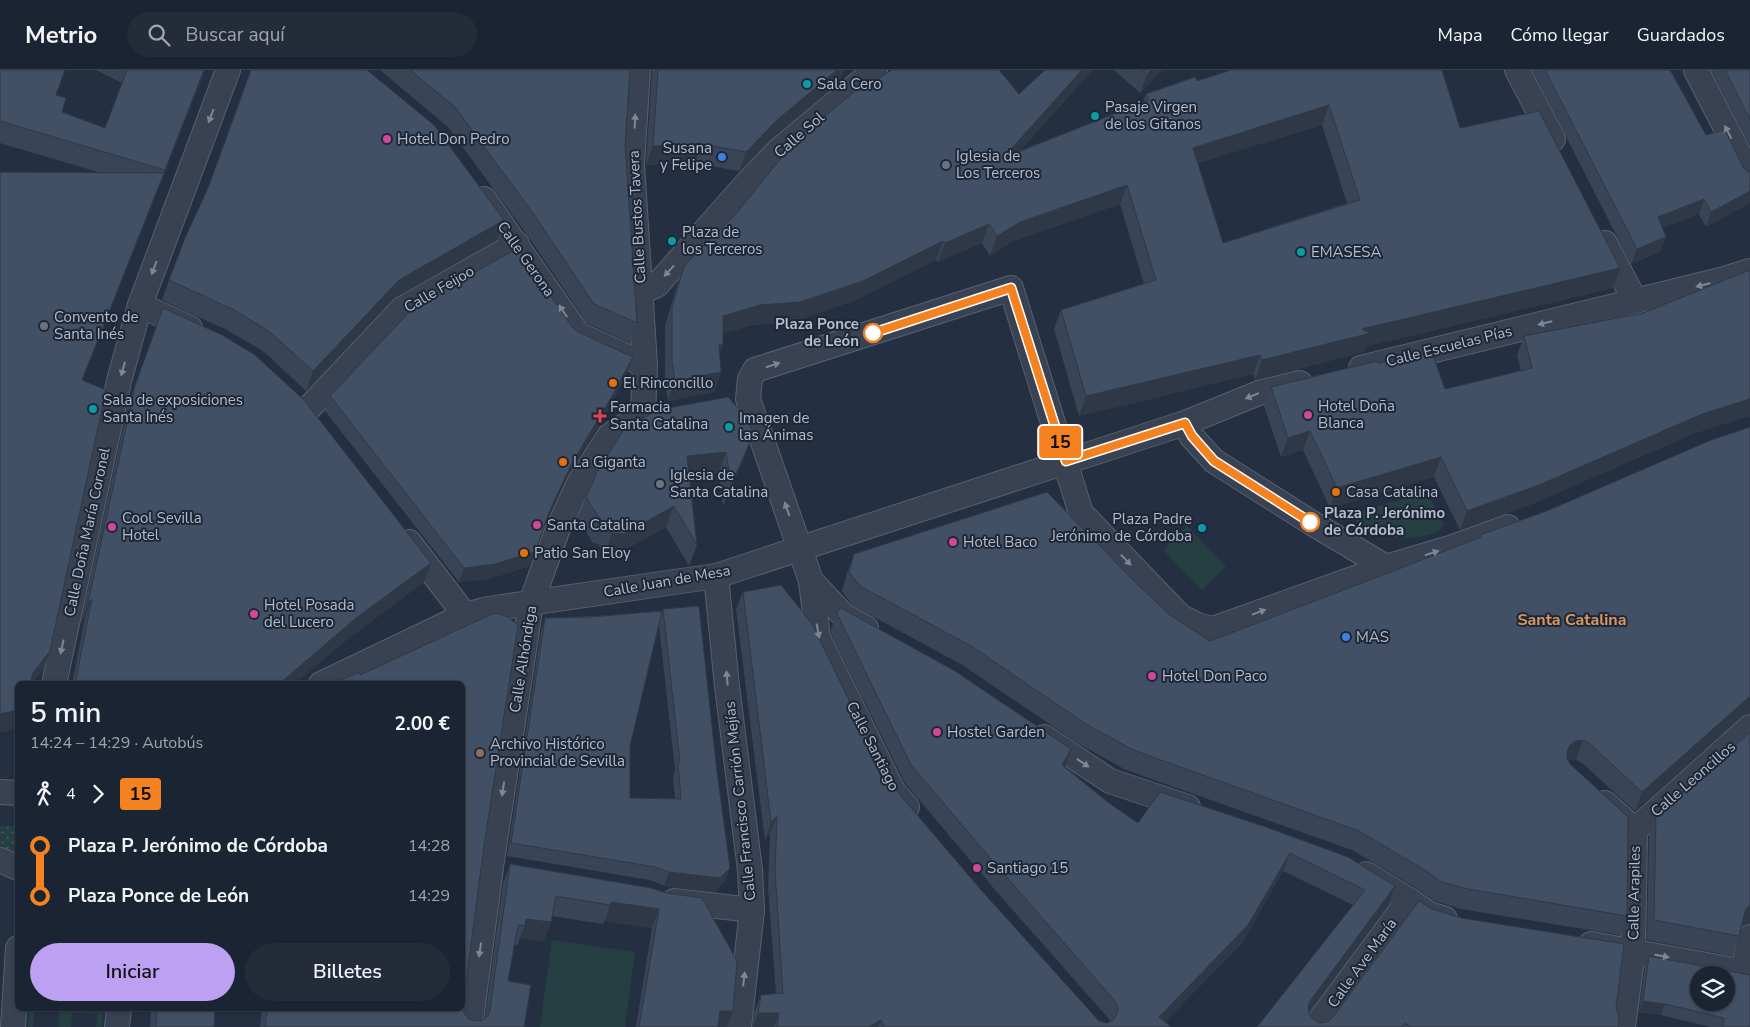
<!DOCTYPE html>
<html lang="es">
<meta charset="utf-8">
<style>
body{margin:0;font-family:"Nunito Sans",sans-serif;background:#242c3a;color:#f1f3f6;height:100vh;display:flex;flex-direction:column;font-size:19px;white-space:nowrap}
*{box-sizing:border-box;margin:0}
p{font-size:16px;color:#a0a4ac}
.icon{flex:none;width:28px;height:28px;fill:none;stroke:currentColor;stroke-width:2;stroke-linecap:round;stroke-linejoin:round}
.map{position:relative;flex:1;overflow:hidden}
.panel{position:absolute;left:15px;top:611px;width:450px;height:330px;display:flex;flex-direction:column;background:#1b2432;border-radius:8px;box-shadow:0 1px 4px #0004,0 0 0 1px #39414d}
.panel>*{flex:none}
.badge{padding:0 10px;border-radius:4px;font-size:18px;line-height:32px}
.buttons{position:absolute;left:1690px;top:896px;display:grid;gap:10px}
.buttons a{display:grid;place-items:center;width:45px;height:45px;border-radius:50%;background:#1b2432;box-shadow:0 1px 4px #0004,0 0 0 1px #39414d;font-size:25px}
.map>.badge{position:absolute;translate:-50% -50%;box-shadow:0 0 0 2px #fff}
.legs{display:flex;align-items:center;gap:8px;height:55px;padding:0 15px;font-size:16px}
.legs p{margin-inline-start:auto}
.overview{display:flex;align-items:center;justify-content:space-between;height:85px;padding:0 15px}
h1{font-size:28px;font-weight:600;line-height:38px}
.primary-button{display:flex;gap:10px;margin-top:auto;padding:10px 15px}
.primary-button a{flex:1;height:58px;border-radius:30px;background:#bca0f2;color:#111;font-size:20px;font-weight:600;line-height:58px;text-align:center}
.primary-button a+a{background:#242c3a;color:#f1f3f6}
ul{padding:0 15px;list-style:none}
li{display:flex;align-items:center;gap:18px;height:50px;font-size:19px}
li i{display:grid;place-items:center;width:8px;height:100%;margin:0 6px;background:currentColor}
li i::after{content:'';width:12px;height:12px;margin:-6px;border:4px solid;border-radius:50%;background:#1b2432}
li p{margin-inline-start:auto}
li:first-child i{background:linear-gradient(#0000 50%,currentColor 0)}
li:last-child i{background:linear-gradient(currentColor 50%,#0000 0)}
header{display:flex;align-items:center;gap:30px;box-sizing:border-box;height:70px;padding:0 25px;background:#1b2432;border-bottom:1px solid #39414d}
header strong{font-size:24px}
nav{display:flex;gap:28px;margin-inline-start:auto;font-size:18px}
.search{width:350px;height:45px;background:#242c3a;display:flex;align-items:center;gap:12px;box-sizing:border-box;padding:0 18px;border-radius:28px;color:#a0a4ac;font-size:19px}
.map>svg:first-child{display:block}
.grass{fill:url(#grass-dots)}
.park{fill:#263f43}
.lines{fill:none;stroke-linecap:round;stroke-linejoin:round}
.street-casing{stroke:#56606f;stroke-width:26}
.street{stroke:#384252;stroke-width:24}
.wall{fill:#394557;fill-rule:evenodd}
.shaded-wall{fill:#2e3847}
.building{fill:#425065;stroke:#2e3847;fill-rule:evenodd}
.oneway{fill:#7d8695}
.line-1-casing{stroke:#fff;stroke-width:11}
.line-1{stroke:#f58220;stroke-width:8}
.culture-dot{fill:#0f9aa8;stroke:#1d2737;stroke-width:2}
.hotel-dot{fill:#d1479c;stroke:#1d2737;stroke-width:2}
.shop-dot{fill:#3f7fe0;stroke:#1d2737;stroke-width:2}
.worship-dot{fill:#6b7280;stroke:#1d2737;stroke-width:2}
.stop-1-dot{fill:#fff;stroke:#f58220;stroke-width:2.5}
.food-dot{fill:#e8710a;stroke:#1d2737;stroke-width:2}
.health-dot{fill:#e0444e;stroke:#1d2737;stroke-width:2}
.education-dot{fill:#8d6e63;stroke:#1d2737;stroke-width:2}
.labels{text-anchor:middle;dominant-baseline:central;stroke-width:4;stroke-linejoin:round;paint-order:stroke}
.poi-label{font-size:15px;fill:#b5bdcc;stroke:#1d2737;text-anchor:start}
.street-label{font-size:15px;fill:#b5bdcc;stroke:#1d2737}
.stop-label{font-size:15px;font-weight:bold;fill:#b5bdcc;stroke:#1d2737;text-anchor:end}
.neighbourhood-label{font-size:16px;font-weight:bold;fill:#dd985f;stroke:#1d2737}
</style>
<header>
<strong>Metrio</strong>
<div class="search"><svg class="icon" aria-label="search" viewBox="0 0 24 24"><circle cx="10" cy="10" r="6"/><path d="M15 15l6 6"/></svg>Buscar aquí</div>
<nav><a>Mapa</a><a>Cómo llegar</a><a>Guardados</a></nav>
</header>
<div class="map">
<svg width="1750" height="957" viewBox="0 0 1750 957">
<defs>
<pattern id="grass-dots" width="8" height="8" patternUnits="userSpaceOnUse" patternTransform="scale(1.25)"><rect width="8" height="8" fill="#263f43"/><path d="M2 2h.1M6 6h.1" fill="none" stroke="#43595d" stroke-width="1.8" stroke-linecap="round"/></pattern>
</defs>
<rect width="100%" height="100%" fill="#243042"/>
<polygon class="grass" points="0,756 12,756 17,760 17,783 12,786 0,781"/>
<g class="park">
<path d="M1417 425 1426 426 1431 431 1444 455C1431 474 1374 470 1359 454 1357 452 1356 449 1354 447L1358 442Z"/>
<polygon points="1187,456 1226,496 1202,520 1163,480"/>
<polygon points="552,870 635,882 625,957 540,957"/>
<polygon points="29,939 103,939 102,957 96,957 97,944 72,943 71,957 59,957 59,942 34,941 33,957 28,957"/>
</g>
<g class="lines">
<g class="street-casing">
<g id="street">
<polyline points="638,0 632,94 645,295 643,344"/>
<polyline points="1517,0 1553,69"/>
<polyline points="1696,0 1750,105"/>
<polyline points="484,129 578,264 645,295"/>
<polyline points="1605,173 1635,231"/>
<polyline points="641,222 657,215 748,112 779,80 875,0"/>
<polyline points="140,235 190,258"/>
<polyline points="1361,298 1721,210 1750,201"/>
<polyline points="307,340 402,239 517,174"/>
<polyline points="1185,353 1192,367 1214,391 1312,453 1386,497"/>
<polyline points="409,472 465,545"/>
<polyline points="716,506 727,616 750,800 752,840 739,957"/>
<polyline points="811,511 844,546 866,558"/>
<polyline points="54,614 119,311 140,235 228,0"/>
<polyline points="321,614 465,545 488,539 716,506 1185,353 1259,323 1300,313"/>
<polyline points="1044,667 1110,711 1188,737"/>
<polyline points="0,722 18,723"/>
<polyline points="1605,733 1635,760 1633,881 1623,957"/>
<polyline points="907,737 893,721 818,568 811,511 748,329 750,309 755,300 1011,218 1081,443 1181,547 1197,555 1213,559 1386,497 1453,477 1508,457"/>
<polyline points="1635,760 1750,657"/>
<polyline points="0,790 18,798"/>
<polyline points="1366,804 1409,830 1429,844 1445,849"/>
<polyline points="674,831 752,840"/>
<polyline points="1591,874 1750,903"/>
<polyline points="1743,901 1750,867"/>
<polyline points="13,957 18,878"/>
<polyline points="117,957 119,939"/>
<polyline points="470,957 491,797 531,533 557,461 579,413 609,366 643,344"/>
<polyline points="1315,957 1409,830"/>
</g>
</g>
<use href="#street" class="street"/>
</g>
<g class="wall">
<polygon points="0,0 56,25 62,42 105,58 122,13 96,0 205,0 82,310 50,581 43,600 18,614 14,659 0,662 0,102 101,103 0,73"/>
<polygon points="380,0 630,0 625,75 637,253 630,273 587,253 528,166 448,57"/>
<polygon points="652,0 844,0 839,12 770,70 739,101 695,93 646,95"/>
<path d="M1093 0 1019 81 1143 32 1146 24 1197 11 1460 58 1613 218 1367 276 1364 282 1255 310 1253 304 1079 346 1054 259 1061 240 1144 214 1120 134 1013 171 990 186 982 173 938 192 936 190 856 230 793 252 753 255 723 263V275L719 284 721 302 714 322 668 331 665 312V256L677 216 684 197 736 144 777 93 779 88 867 16 1019 24ZM1322 55 1347 133 1223 173 1198 93Z"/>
<polygon points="1114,0 1162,0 1140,23"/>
<polygon points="1532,0 1670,0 1706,65 1748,102 1750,102 1750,133 1706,157 1699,144 1662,158 1666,167 1660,182 1631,194"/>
<polygon points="1711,0 1750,0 1750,75"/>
<polygon points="208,118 504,150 497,170 392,229 306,321 263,281 227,260 162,230 169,210"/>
<polygon points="163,238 431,493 424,512 349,568 294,614 72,614 85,548 81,552 128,335"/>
<polygon points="1643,243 1746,347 1695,363 1532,434 1460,460 1434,407 1330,438 1303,380 1281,387 1264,336 1271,317 1378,293 1445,319 1521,301 1517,285 1524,266"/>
<polygon points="572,257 627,302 606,343 566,407 544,456 530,496 489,509 459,512 325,341 330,326"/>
<polygon points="752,367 744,388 723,436 719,403 689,406 697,475 689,496 666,457 616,485 605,484 598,474 593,473 578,448 586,427"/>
<polygon points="1480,465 1748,644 1741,647 1635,741 1582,693 1576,690 1568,690 1627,846 1620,865 1461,839 1435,831 1416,818 1352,780 1126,700 1079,674 964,596 852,535 842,521 847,503 854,484 1138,515 1170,545 1210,571 1409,495 1479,468"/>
<polygon points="743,522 889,712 982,821 1099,951 1107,953 1110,951 1109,949 996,821 905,713 831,564 831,560 837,542 1065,697 1109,733 1138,753 1263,756 1389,834 1309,943 1309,944 1314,950 1320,953 1327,952 1333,947 1432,839 1616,937 1618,957 1257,957 1353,835 1283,801 1242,873 1165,952 1171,957 752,957 754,943 761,925 776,923 768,818 770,764 765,770 736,539"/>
<path d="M663 539 717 702 730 798 725 811 715 822 664 816 650 810 507 786 541 561 545 548 662 543ZM659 556 675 700 673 706 675 729 630 728V676Z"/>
<polygon points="360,605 484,776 463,936 464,943 469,949 476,951 483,950 485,948 503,813 510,794 651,818 733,941 727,957 636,957 652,858 605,851 603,854 552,846 544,871 520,868 518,875 514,875 508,911 524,957 260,957 262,939 462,939"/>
<polygon points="1656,747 1745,854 1741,857 1739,866 1732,886 1647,870 1649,766"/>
<polygon points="1649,886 1750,957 1711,957 1661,945 1639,942 1645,897"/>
<polygon points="151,939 215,939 214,957 150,957"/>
</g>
<g class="shaded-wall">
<polygon points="204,0 205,0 158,120 165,100"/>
<polygon points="837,0 844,0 839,12 770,70 739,101 746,82 777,50"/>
<polygon points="1082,0 1093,0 996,107 1003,88"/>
<polygon points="1151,0 1162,0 1140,23 1147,4"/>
<polygon points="1329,35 1322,55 1186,97 1193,78"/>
<polygon points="702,74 695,93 646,95 653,76"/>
<polygon points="164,103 157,123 75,329 82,310"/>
<polygon points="1127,115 1120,134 1013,171 990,186 997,166 1020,152"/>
<polygon points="1750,121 1750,133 1706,157 1711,142"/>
<polygon points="1704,129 1699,144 1652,162 1658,147"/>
<polygon points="504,150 497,170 392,229 306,321 313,301 399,210"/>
<polygon points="989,154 982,173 938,192 945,173"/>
<polygon points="1666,167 1660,182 1631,194 1637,179"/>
<polygon points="943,171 936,190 856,230 793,252 753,255 716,265 723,246"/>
<polygon points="1620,198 1613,218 1367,276 1364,282 1255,310 1262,290 1362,259"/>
<polygon points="719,275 723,275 715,294"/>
<polygon points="1260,285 1253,304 1079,346 1086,326"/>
<polygon points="633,287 627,302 606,343 566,407 544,456 549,442 572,393"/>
<polygon points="721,302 714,322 668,331 675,311"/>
<polygon points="1750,329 1750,347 1746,347 1695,363 1532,434 1460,460 1467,441 1702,344"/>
<polygon points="1310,361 1303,380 1281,387 1288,368"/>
<polygon points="752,367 744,388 723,436 731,415"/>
<polygon points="726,382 719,403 679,407 687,386"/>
<polygon points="1441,387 1434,407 1330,438 1337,418"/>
<polygon points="674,436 666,457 616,485 605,484 612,463"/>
<polygon points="535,482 530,496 489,509 459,512 464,498"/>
<polygon points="431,493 424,512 349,568 294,614 279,614 356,548"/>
<polygon points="92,529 85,548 81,552 88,533"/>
<polygon points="50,581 43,600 32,614 29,614 33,603"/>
<polygon points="1750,626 1750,644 1748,644 1741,647 1635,741 1642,722 1748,628"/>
<polygon points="18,640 18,652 14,659 0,662 0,644"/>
<polygon points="1583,670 1576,690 1569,690 1563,694 1567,681 1570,675 1576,671"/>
<polygon points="1071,679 1065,697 1062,695"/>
<polygon points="777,746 770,764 765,770 771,752"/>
<polygon points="1290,783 1283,801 1242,873 1160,957 1159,947"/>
<polygon points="730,798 725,811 715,822 664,816 669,802"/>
<polygon points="1395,816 1389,834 1304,949 1310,931"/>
<polygon points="611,832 659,839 652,858 605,851 610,835"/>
<polygon points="1750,836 1750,854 1745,854 1739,858 1744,845 1746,839"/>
<polygon points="526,849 551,852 544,871 520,868 525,856"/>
<polygon points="1643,931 1665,934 1661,945 1639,942"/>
<polygon points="720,941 733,941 727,957 714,957"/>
<polygon points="758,943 779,943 774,957 753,957"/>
<polygon points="881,950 878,957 869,957"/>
</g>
<g class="building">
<polygon points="0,0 65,0 56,25 66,28 62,42 105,58 127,0 204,0 165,100 0,51"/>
<polygon points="251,0 367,0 434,55 504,150 399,210 313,301 270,262 234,240 169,210 185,168 208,118"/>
<polygon points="410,0 630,0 625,75 637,253 594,234 535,146 455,37"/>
<polygon points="658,0 837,0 777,50 746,82 702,74 653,76"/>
<path d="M892 0H999L1019 24 1045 0H1082L1003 88 1149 30 1146 24 1195 7 1197 11 1231 0H1442L1460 58 1539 41 1620 198 1362 259 1371 263 1262 290 1260 285 1086 326 1061 240 1156 210 1127 115 1020 152 997 166 989 154 945 173 943 171 863 211 800 232 760 235 723 246V275H719L721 302 675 311 672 292V237L684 197 697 182 736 144 781 88H779L795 71 865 13 867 16ZM1329 35 1360 130 1223 173 1193 78Z"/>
<polygon points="1142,0 1151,0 1147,4"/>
<polygon points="1545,0 1670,0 1706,65 1725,60 1743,97 1748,102 1750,102 1750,121 1711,142 1704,129 1658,147 1666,167 1637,179"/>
<polygon points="1725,0 1750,0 1750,50"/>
<polygon points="0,102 164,103 82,310 106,320 50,581 33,603 30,614 18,614 18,640 0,644"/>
<polygon points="518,178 572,257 578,262 633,287 611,328 572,393 549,442 535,482 495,494 464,498 330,326 416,235"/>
<polygon points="1750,200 1750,329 1702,344 1539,415 1467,441 1441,387 1337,418 1310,361 1288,368 1271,317 1377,291 1378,293 1425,284 1434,288 1445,319 1532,298 1524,266 1643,243"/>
<polygon points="163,238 222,265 255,285 304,330 431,493 356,548 279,614 75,614 92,529 88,533 135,316"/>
<polygon points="728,327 743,344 752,359 752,367 731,415 726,382 687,386 697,475 674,436 624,464 612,463 606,452 601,451 586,427 599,398 625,358 658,340"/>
<polygon points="1750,357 1750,626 1748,628 1642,722 1589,673 1583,670 1576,671 1570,675 1567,681 1567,688 1570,694 1628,747 1627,846 1468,819 1442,812 1423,799 1359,761 1133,680 1086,654 971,576 860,516 849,502 854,484 1047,422 1138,515 1170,545 1210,571 1409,495 1481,467 1480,465 1549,440 1711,370"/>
<polygon points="781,515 812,554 889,712 982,821 1099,951 1107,953 1113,950 1117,944 1118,938 1115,931 1003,803 911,695 838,546 837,542 841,538 955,601 1071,679 1062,695 1109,733 1138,753 1160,722 1263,756 1348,787 1395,816 1310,931 1308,937 1309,944 1314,950 1320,953 1327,952 1333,947 1419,831 1432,839 1462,848 1624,874 1616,937 1619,947 1618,957 1410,957 1405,953 1402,957 1257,957 1365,820 1290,783 1248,855 1159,947 1171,957 884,957 881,950 869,957 777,957 779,943 758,943 761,925 783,923 775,801 777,746 771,752 743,522"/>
<polygon points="699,536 717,702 730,798 720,808 669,802 655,797 511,773 545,548 590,547 662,541 630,676 630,728 681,729 678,693 680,692 663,539"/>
<polygon points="497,543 508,547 518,555 484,776 463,936 464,943 469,949 476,951 483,950 488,946 490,940 510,794 651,818 666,823 702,828 737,891 733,941 720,941 718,957 639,957 659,839 611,832 610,835 556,826 551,852 526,849 525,856 518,855 508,911 531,915 524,957 265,957 267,939 462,939 462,614 333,614 359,602 360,605 490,545"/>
<polygon points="1750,662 1750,836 1746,839 1744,845 1739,866 1654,850 1656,747"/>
<path d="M1649 886 1750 905V957H1723L1724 948 1665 934 1643 931ZM1699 905H1726V932H1699Z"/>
<polygon points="157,939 215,939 214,957 156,957"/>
</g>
<defs><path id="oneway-solid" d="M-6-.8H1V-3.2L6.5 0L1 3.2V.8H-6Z" transform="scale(1.25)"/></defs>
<g class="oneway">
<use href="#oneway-solid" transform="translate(211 46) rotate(111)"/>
<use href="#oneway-solid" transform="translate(635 51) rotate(-87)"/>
<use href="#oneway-solid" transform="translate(1728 62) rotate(-117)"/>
<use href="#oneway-solid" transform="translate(154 198) rotate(111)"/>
<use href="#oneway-solid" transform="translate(669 201) rotate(132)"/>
<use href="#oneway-solid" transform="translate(1703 215) rotate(166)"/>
<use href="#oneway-solid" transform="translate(563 241) rotate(-124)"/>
<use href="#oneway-solid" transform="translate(1545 253) rotate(166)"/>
<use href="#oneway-solid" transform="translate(773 295) rotate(-18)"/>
<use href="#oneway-solid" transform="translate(123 299) rotate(105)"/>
<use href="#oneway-solid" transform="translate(1252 326) rotate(158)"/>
<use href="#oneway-solid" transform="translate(787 439) rotate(-109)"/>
<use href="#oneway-solid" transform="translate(1432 483) rotate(-17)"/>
<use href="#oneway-solid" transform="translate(1126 490) rotate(46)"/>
<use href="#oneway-solid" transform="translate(1259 542) rotate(-20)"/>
<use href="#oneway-solid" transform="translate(818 561) rotate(80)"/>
<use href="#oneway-solid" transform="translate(62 577) rotate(102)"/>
<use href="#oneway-solid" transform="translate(727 608) rotate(-95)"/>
<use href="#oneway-solid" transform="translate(1083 693) rotate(34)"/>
<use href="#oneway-solid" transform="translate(503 719) rotate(99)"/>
<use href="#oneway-solid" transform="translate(480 880) rotate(98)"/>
<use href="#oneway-solid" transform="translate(1662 886) rotate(10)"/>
<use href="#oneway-solid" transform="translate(744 909) rotate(-83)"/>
</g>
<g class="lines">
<g class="line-1-casing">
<polyline id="line-1" points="873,263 1011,218 1066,391 1185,353 1192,366 1214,391 1310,452"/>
</g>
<use href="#line-1" class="line-1"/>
</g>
<g class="culture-dot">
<circle cx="807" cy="14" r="5"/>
<circle cx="1095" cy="46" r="5"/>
<circle cx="672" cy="171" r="5"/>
<circle cx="1301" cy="182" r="5"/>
<circle cx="93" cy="339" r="5"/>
<circle cx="729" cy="357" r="5"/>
<circle cx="1202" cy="458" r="5"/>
</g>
<g class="hotel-dot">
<circle cx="387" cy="69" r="5"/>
<circle cx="1308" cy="345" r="5"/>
<circle cx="537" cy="455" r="5"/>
<circle cx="112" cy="457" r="5"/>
<circle cx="953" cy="472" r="5"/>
<circle cx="254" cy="544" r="5"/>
<circle cx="1152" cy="606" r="5"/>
<circle cx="937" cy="662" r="5"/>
<circle cx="977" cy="798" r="5"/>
</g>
<g class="shop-dot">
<circle cx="722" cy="87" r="5"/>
<circle cx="1346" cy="567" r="5"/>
</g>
<g class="worship-dot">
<circle cx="946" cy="95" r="5"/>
<circle cx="44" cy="256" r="5"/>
<circle cx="660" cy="414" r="5"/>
</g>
<g class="stop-1-dot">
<circle cx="873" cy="263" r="9"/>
<circle cx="1310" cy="452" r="9"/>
</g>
<g class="food-dot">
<circle cx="613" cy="313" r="5"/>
<circle cx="563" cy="392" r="5"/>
<circle cx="1336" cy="422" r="5"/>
<circle cx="524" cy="483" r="5"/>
</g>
<path class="health-dot" d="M597.5 338.5h5v5h5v5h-5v5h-5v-5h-5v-5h5z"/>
<circle class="education-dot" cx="480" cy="683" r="5"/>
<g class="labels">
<g class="poi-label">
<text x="817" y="14">Sala Cero</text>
<text x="1105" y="37">Pasaje Virgen<tspan x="1105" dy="17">de los Gitanos</tspan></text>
<text x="397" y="69">Hotel Don Pedro</text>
<text x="712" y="78" text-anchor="end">Susana<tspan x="712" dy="17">y Felipe</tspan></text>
<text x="956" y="86">Iglesia de<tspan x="956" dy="17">Los Terceros</tspan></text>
<text x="682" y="162">Plaza de<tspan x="682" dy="17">los Terceros</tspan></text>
<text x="1311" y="182">EMASESA</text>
<text x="54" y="247">Convento de<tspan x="54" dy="17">Santa Inés</tspan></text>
<text x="623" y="313">El Rinconcillo</text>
<text x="103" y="330">Sala de exposiciones<tspan x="103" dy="17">Santa Inés</tspan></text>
<text x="1318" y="336">Hotel Doña<tspan x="1318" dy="17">Blanca</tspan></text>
<text x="610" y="337">Farmacia<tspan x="610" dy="17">Santa Catalina</tspan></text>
<text x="739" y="348">Imagen de<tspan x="739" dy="17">las Ánimas</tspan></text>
<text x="573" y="392">La Giganta</text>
<text x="670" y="405">Iglesia de<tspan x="670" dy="17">Santa Catalina</tspan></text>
<text x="1346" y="422">Casa Catalina</text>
<text x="122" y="448">Cool Sevilla<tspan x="122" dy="17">Hotel</tspan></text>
<text x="1192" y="449" text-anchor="end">Plaza Padre<tspan x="1192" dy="17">Jerónimo de Córdoba</tspan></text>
<text x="547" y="455">Santa Catalina</text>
<text x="963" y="472">Hotel Baco</text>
<text x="534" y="483">Patio San Eloy</text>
<text x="264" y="535">Hotel Posada<tspan x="264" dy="17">del Lucero</tspan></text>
<text x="1356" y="567">MAS</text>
<text x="1162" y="606">Hotel Don Paco</text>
<text x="947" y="662">Hostel Garden</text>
<text x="490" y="674">Archivo Histórico<tspan x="490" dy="17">Provincial de Sevilla</tspan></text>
<text x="987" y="798">Santiago 15</text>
</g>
<g class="street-label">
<text transform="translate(799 65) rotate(-41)">Calle Sol</text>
<text transform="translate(637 147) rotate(-93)">Calle Bustos Tavera</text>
<text transform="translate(526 189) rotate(55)">Calle Gerona</text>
<text transform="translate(439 219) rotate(-30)">Calle Feijoo</text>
<text transform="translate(1449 276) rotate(-14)">Calle Escuelas Pías</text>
<text transform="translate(87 462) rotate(-78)">Calle Doña María Coronel</text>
<text transform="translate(667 511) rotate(-10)">Calle Juan de Mesa</text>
<text transform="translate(523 589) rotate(-81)">Calle Alhóndiga</text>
<text transform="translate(873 676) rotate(63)">Calle Santiago</text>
<text transform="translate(1693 709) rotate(-41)">Calle Leoncillos</text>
<text transform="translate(740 731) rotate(-96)">Calle Francisco Carrión Mejías</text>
<text transform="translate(1634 823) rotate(-89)">Calle Arapiles</text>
<text transform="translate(1362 893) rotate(-54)">Calle Ave María</text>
</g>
<g class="stop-label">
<text x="859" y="254">Plaza Ponce<tspan x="859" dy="17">de León</tspan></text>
<text x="1324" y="443" text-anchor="start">Plaza P. Jerónimo<tspan x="1324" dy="17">de Córdoba</tspan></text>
</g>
<g class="neighbourhood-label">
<text x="1572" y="550">Santa Catalina</text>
</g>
</g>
</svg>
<div class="buttons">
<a><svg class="icon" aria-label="layers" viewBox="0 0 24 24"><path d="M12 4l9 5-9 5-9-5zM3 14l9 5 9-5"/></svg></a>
</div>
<b class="badge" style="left:1060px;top:372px;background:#f58220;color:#111">15</b>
<section class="panel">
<div class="overview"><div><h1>5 min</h1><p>14:24 – 14:29 · Autobús</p></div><b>2.00 €</b></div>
<div class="legs"><svg class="icon" aria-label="walk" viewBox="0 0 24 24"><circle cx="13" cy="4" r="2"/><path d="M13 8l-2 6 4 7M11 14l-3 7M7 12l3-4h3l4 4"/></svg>4<svg class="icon" aria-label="forward" viewBox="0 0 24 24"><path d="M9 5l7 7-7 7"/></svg><b class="badge" style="background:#f58220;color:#111">15</b></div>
<ul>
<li><i style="color:#f58220"></i><b>Plaza P. Jerónimo de Córdoba</b><p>14:28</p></li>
<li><i style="color:#f58220"></i><b>Plaza Ponce de León</b><p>14:29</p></li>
</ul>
<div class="primary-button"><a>Iniciar</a><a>Billetes</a></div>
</section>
</div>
